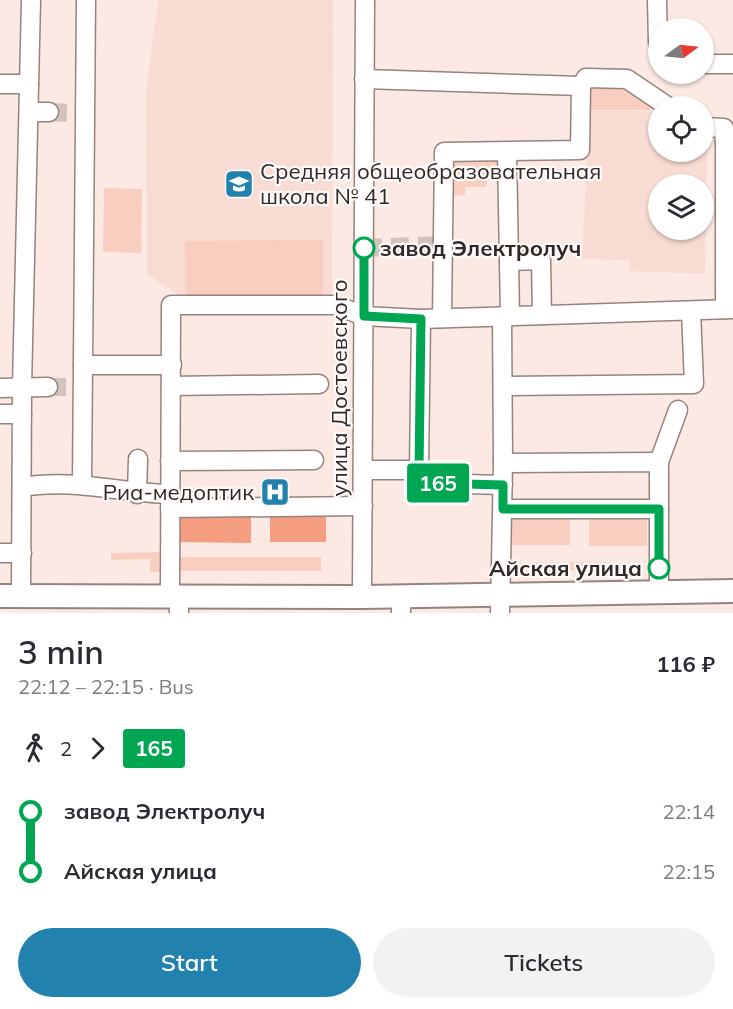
<!DOCTYPE html>
<meta charset="utf-8">
<style>
body{margin:0;font-family:Mulish,sans-serif;background:#f2f2f3;color:#2b2b33;height:100vh;display:flex;flex-direction:column;font-size:22px;white-space:nowrap}
*{box-sizing:border-box;margin:0}
p{font-size:20px;color:#7c7c81}
.icon{flex:none;width:33px;height:33px;fill:none;stroke:currentColor;stroke-width:2;stroke-linecap:round;stroke-linejoin:round}
.map{position:relative;height:613px;overflow:hidden}
.side{display:flex;flex-direction:column;background:#fff;flex:1}
.side>*{flex:none}
.badge{padding:0 12px;border-radius:4px;font-size:21px;line-height:39px}
.needle{width:39px;rotate:75deg}
.fabs{position:absolute;left:648px;top:18px;display:grid;gap:12px}
.fabs a{display:grid;place-items:center;width:66px;height:66px;border-radius:50%;background:#fff;box-shadow:0 2px 4px #0004;font-size:30px}
.map>.badge{position:absolute;translate:-50% -50%;box-shadow:0 0 0 3px #fff}
.legs{display:flex;align-items:center;gap:9px;height:66px;padding:0 18px;font-size:20px}
.legs p{margin-inline-start:auto}
.overview{display:flex;align-items:center;justify-content:space-between;height:102px;padding:0 18px}
h1{font-size:33px;font-weight:600;line-height:45px}
.cta{display:flex;gap:12px;margin-top:auto;padding:12px 18px}
.cta a{flex:1;height:69px;border-radius:36px;background:#2281ad;color:#fff;font-size:24px;font-weight:600;line-height:69px;text-align:center}
.cta a+a{background:#f2f2f3;color:#2b2b33}
ul{padding:0 18px;list-style:none}
li{display:flex;align-items:center;gap:21px;height:60px;font-size:22px}
li i{display:grid;place-items:center;width:9px;height:100%;margin:0 8px;background:currentColor}
li i::after{content:'';width:15px;height:15px;margin:-8px;border:4px solid;border-radius:50%;background:#fff}
li p{margin-inline-start:auto}
li:first-child i{background:linear-gradient(#0000 50%,currentColor 0)}
li:last-child i{background:linear-gradient(currentColor 50%,#0000 0)}
.map>svg:first-child{display:block}
.built{fill:#f8dcd3;fill-rule:evenodd}
.green{fill:#f8cec0}
.forest{fill:#f59d80}
.lines{fill:none;stroke-linecap:round;stroke-linejoin:round}
.minor-tunnel{stroke:#d4c2bd;stroke-width:18;stroke-dasharray:18 9;stroke-linecap:butt}
.minor-casing{stroke:#95847e;stroke-width:21}
.major-casing{stroke:#95847e;stroke-width:26}
.minor{stroke:#fff;stroke-width:18}
.major{stroke:#fff;stroke-width:22}
.line-1-casing{stroke:#fff;stroke-width:14}
.line-1{stroke:#00a651;stroke-width:9}
.stop-1-dot{fill:#fff;stroke:#00a651;stroke-width:3}
.labels{text-anchor:middle;dominant-baseline:central;stroke-width:4.5;stroke-linejoin:round;paint-order:stroke}
.poi-label{font-size:22px;fill:#2f2826;stroke:#fefaf9;text-anchor:start}
.stop-label{font-size:22px;font-weight:bold;fill:#2f2826;stroke:#fefaf9;text-anchor:start}
.street-label{font-size:22px;fill:#2f2826;stroke:#fefaf9}
</style>
<div class="map">
<svg width="733" height="613" viewBox="0 0 733 613">
<rect width="100%" height="100%" fill="#fde9e3"/>
<g class="built">
<polygon points="158,0 333,0 332,299 186,300 147,274 146,95"/>
<path d="M589 111H658V152H704V141H707L705 274 629 271 630 260 582 259ZM658 184H704V230H658Z"/>
</g>
<g class="green">
<polygon points="626,81 650,99 651,110 589,110 589,84"/>
<polygon points="496,160 498,180 487,180 486,187 465,187 465,195 452,196 453,161"/>
<polygon points="104,188 142,189 141,253 103,252"/>
<polygon points="323,240 323,297 186,297 185,241"/>
<polygon points="509,517 570,518 570,545 509,545"/>
<rect x="589" y="518" width="58" height="28"/>
<polygon points="162,552 162,572 150,572 150,559 111,560 111,553"/>
<rect x="176" y="557" width="145" height="14"/>
<polygon points="606,562 606,570 510,571 507,563"/>
</g>
<g class="forest">
<polygon points="176,515 251,515 251,543 176,542"/>
<rect x="270" y="515" width="56" height="27"/>
</g>
<g class="lines">
<g class="minor-tunnel">
<polyline points="49,112 75,113"/>
<polyline points="364,248 443,245"/>
<polyline points="48,387 72,387"/>
</g>
<g class="minor-casing">
<g id="minor">
<polyline points="657,0 658,43"/>
<polyline points="704,64 733,64"/>
<polyline points="364,79 581,86 580,150 444,152 442,318"/>
<polyline points="0,84 29,84"/>
<polyline points="581,86 586,78 627,79 667,106"/>
<polyline points="29,112 49,112"/>
<polyline points="704,127 724,128 725,143"/>
<polyline points="507,152 510,316"/>
<polyline points="509,261 541,260 542,315"/>
<polyline points="725,309 725,143 733,144"/>
<polyline points="83,365 172,365"/>
<polyline points="171,386 319,384"/>
<polyline points="503,386 694,384 691,311"/>
<polyline points="0,388 48,387"/>
<polyline points="0,414 22,414"/>
<polyline points="170,461 314,460"/>
<polyline points="659,462 678,410"/>
<polyline points="503,463 659,462 659,592"/>
<polyline points="363,470 419,470 427,483 503,485"/>
<polyline points="419,470 421,319"/>
<polyline points="82,484 86,0"/>
<path d="M22 487C72 478 120 493 170 494"/>
<polyline points="137,494 138,459"/>
<polyline points="170,508 363,506"/>
<polyline points="503,509 659,509"/>
<polyline points="0,553 22,553"/>
<polyline points="401,596 401,613"/>
<polyline points="21,597 22,387 31,0"/>
<polyline points="362,597 365,0"/>
<polyline points="170,598 171,305 335,305 364,316 421,319 733,309"/>
<polyline points="179,613 179,598"/>
<polyline points="500,613 503,463 502,316"/>
</g>
</g>
<g class="major-casing">
<polyline id="major" points="0,596 362,597 733,591"/>
</g>
<use href="#minor" class="minor"/>
<use href="#major" class="major"/>
</g>
<g class="lines">
<g class="line-1-casing">
<polyline id="line-1" points="364,248 364,316 421,319 419,470 427,483 503,485 503,509 659,509 659,568"/>
</g>
<use href="#line-1" class="line-1"/>
</g>
<defs>
<g id="school-square" transform="scale(1.5)"><rect x="-9" y="-9" width="18" height="18" rx="4" fill="#2281ad" stroke="#fefaf9"/><path d="M0-5L7-2L0 1L-7-2ZM-4 1L0 2.5L4 1V4Q0 6-4 4Z" fill="#fff"/></g>
<g id="hospital-square" transform="scale(1.5)"><rect x="-9" y="-9" width="18" height="18" rx="4" fill="#2281ad" stroke="#fefaf9"/><path d="M-5-5h3v3.5h4V-5h3V5h-3V1.5h-4V5h-3Z" fill="#fff"/></g>
</defs>
<g fill-rule="evenodd">
<use href="#school-square" x="239" y="184"/>
<use href="#hospital-square" x="275" y="492"/>
</g>
<g class="stop-1-dot">
<circle cx="364" cy="248" r="10"/>
<circle cx="659" cy="568" r="10"/>
</g>
<g class="labels">
<g class="poi-label">
<text x="260" y="171">Средняя общеобразовательная<tspan x="260" dy="25">школа № 41</tspan></text>
<text x="254" y="492" text-anchor="end">Риа-медоптик</text>
</g>
<g class="stop-label">
<text x="380" y="248">завод Электролуч</text>
<text x="642" y="568" text-anchor="end">Айская улица</text>
</g>
<g class="street-label">
<text transform="translate(339 388) rotate(-90)">улица Достоевского</text>
</g>
</g>
</svg>
<div class="fabs">
<a><svg class="needle" viewBox="-14 -14 28 28"><path d="M0-13l5 13h-10z" fill="#e53935"/><path d="M0 13l5-13h-10z" fill="#7c7c81"/></svg></a>
<a><svg class="icon" aria-label="locate" viewBox="0 0 24 24"><circle cx="12" cy="12" r="6"/><path d="M12 2v4M12 18v4M2 12h4M18 12h4"/></svg></a>
<a><svg class="icon" aria-label="layers" viewBox="0 0 24 24"><path d="M12 4l9 5-9 5-9-5zM3 14l9 5 9-5"/></svg></a>
</div>
<b class="badge" style="left:438px;top:483px;background:#00a651;color:#fff">165</b>
</div>
<section class="side">
<div class="overview"><div><h1>3 min</h1><p>22:12 – 22:15 · Bus</p></div><b>116 ₽</b></div>
<div class="legs"><svg class="icon" aria-label="walk" viewBox="0 0 24 24"><circle cx="13" cy="4" r="2"/><path d="M13 8l-2 6 4 7M11 14l-3 7M7 12l3-4h3l4 4"/></svg>2<svg class="icon" aria-label="forward" viewBox="0 0 24 24"><path d="M9 5l7 7-7 7"/></svg><b class="badge" style="background:#00a651;color:#fff">165</b></div>
<ul>
<li><i style="color:#00a651"></i><b>завод Электролуч</b><p>22:14</p></li>
<li><i style="color:#00a651"></i><b>Айская улица</b><p>22:15</p></li>
</ul>
<div class="cta"><a>Start</a><a>Tickets</a></div>
</section>
